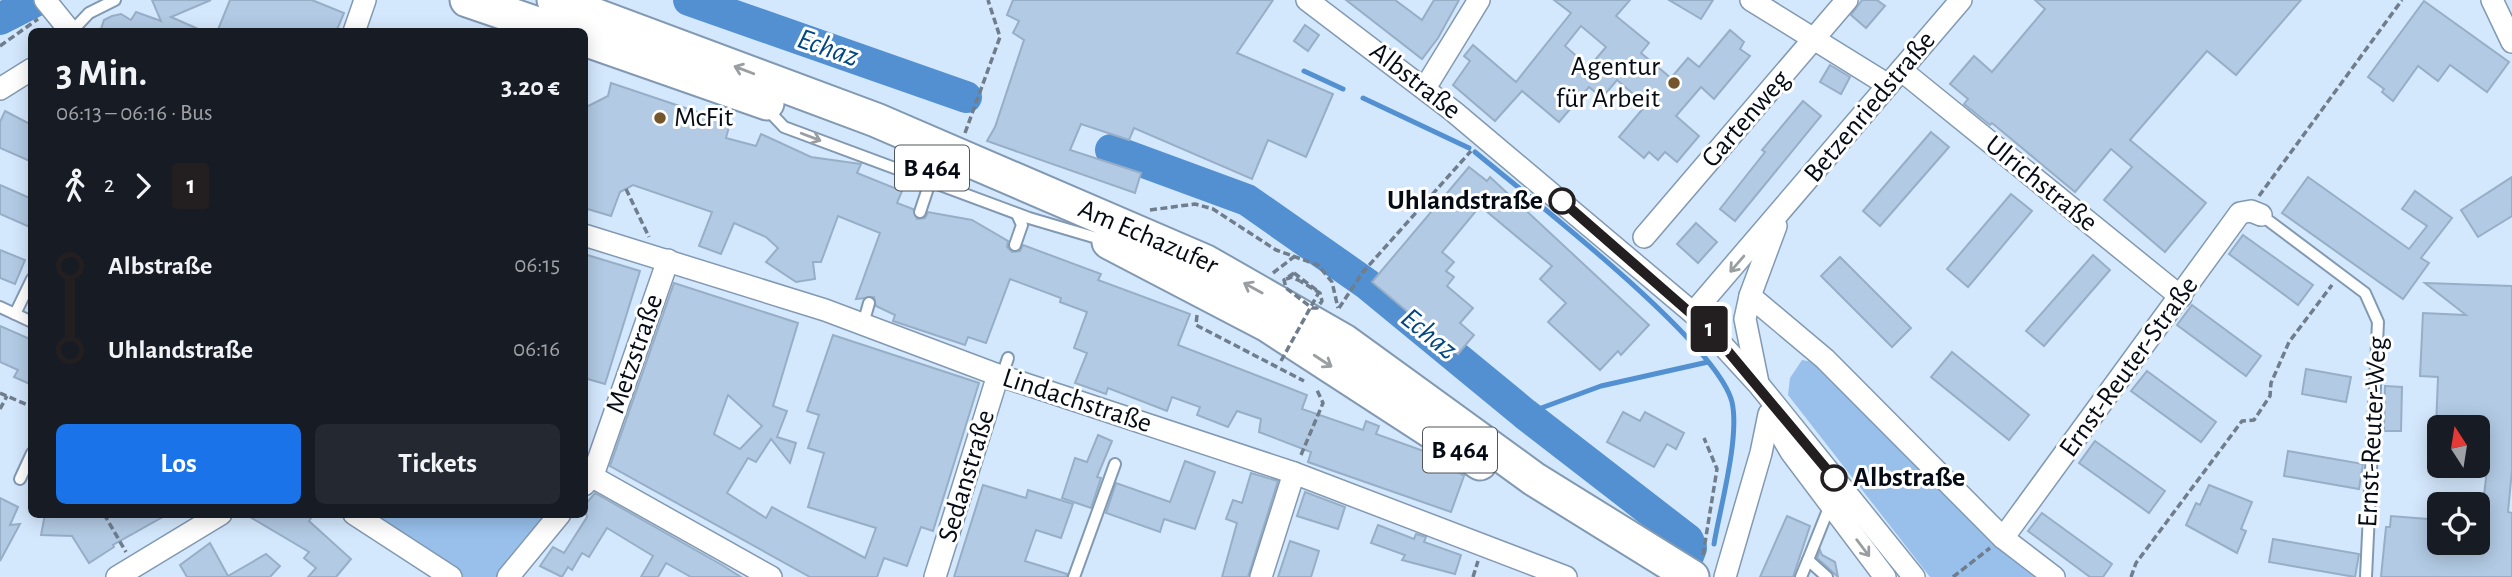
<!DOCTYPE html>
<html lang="de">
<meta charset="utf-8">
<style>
body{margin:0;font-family:"Alegreya Sans",sans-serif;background:#242831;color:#f1f3f6;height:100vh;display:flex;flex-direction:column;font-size:26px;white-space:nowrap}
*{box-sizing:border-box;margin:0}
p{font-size:23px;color:#9ea1a6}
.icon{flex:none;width:38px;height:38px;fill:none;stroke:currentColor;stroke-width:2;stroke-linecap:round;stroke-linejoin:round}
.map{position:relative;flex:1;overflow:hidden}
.drawer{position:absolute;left:28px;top:28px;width:560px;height:490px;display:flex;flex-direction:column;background:#171b24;border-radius:10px;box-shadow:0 4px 18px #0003}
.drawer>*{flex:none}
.badge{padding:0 14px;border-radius:5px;font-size:24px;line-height:46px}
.needle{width:46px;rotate:348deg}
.buttons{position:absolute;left:2427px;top:415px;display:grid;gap:14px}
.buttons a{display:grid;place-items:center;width:63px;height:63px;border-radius:10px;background:#171b24;box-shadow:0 4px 18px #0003;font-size:35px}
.map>.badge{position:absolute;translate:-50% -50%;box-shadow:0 0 0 4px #fff}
.legs{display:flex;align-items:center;gap:10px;height:77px;padding:0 28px;font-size:23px}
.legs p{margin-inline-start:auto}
.overview{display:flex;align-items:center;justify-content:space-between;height:119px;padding:0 28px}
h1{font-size:38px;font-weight:700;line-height:52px}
.action{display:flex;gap:14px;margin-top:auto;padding:14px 28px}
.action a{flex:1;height:80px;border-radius:10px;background:#1a73e8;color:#fff;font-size:28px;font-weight:700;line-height:80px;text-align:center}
.action a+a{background:#242831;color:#f1f3f6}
ul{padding:0 28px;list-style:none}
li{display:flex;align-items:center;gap:24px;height:84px;font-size:26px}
li i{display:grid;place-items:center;width:10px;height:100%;margin:0 9px;background:currentColor}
li i::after{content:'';width:18px;height:18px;margin:-9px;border:5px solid;border-radius:50%;background:#171b24}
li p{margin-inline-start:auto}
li:first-child i{background:linear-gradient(#0000 50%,currentColor 0)}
li:last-child i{background:linear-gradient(currentColor 50%,#0000 0)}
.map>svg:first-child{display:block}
.green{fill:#98c0eb}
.water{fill:#5290d1}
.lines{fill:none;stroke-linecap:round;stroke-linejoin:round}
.stream{stroke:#5290d1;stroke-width:5}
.river{stroke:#5290d1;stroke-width:32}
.building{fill:#b2cae4;stroke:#97aec7;stroke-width:2;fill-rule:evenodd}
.service-casing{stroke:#8299b2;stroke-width:14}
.minor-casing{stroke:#8299b2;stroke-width:24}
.primary-casing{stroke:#8299b2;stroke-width:37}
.path{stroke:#6f7d8c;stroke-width:3.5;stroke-dasharray:7 3.5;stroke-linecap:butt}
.service{stroke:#fff;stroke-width:10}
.minor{stroke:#fff;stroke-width:21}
.primary{stroke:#fff;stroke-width:33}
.path-bridge{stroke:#6f7d8c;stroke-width:3.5;stroke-dasharray:7 3.5;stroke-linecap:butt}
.oneway{stroke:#9b9ea1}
.line-1-casing{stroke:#fff;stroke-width:16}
.line-1{stroke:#231f20;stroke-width:10}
.poi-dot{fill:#75552b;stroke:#fff;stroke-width:2.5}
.stop-1-dot{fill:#fff;stroke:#231f20;stroke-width:3.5}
.labels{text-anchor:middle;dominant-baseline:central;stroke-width:6;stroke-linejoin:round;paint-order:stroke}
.shield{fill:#fff;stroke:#50555b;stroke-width:2}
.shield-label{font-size:26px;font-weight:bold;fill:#050c15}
.poi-label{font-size:28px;fill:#050c15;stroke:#fff;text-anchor:end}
.street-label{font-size:28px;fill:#050c15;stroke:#fff}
.stop-label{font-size:28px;font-weight:bold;fill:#050c15;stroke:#fff;text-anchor:end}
.water-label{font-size:30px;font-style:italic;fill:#004783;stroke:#fff}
</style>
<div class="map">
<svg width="2512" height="577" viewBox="0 0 2512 577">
<rect width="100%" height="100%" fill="#d4e8fd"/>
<g class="green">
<polygon points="1802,360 1819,363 2041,577 1930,577 1788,395 1790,378"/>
<polygon points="369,515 554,515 503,577 460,577"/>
</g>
<polygon class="water" points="9,0 25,0 38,15 17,28 0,33 0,6"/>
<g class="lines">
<g class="stream">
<polyline points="1304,71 1343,89"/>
<polyline points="1363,98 1469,148"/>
<path d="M1475 152C1529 197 1717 342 1732 402 1740 437 1720 508 1714 544"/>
<polyline points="1525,414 1601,386 1708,362"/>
</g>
<g class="river">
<polyline points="689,0 966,97"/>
<polyline points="0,19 37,0"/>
<polyline points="1111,150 1247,200 1367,284 1525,414 1688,540 1691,548 1680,577"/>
</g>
</g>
<g class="building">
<polygon points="152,0 211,0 171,17 205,32 100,32 104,20 112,16 121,14 131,20 136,12 161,21"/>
<polygon points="230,0 312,0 344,13 336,32 217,32"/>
<polygon points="1013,0 1273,0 1237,53 1333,94 1306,157 1268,140 1252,179 1134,128 1129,140 1081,124 1070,150 1141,173 1135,193 987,141 995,127 1024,40 1013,33 1019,21 1007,15"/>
<polygon points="1346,0 1395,0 1422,20 1434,0 1459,0 1438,38 1422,59"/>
<path d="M1554 0H1630L1616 16 1649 43 1641 53 1671 78 1688 58 1699 67 1730 30 1744 42 1740 49 1750 56 1714 99 1701 87 1676 116 1699 136 1677 162 1665 152 1658 160 1649 152 1644 158 1619 137 1646 105 1617 80 1602 98 1589 87 1559 122 1522 91 1495 121 1453 85 1470 61 1464 56 1473 45 1516 82 1571 13ZM1581 26 1606 47 1589 67 1565 46Z"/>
<polygon points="1669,0 1713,0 1701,19"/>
<polygon points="1862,0 1877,0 1885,6 1866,28 1851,15"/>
<polygon points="2035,0 2301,0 2236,75 2207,51 2130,140 2206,203 2165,252 2104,200 2132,167 2111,149 2075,192 1992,123 1990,125 1964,104 1968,99 1950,84 1974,56 1992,72 2045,9"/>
<polygon points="2424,1 2509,62 2487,92 2450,65 2438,81 2418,66 2393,101 2382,92 2384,89 2368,77"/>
<polygon points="1305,25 1319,35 1308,51 1294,41"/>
<polygon points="1830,65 1850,77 1841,94 1820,82"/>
<polygon points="611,83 730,123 726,138 756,146 761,134 811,157 861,164 857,173 902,191 897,203 913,209 917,219 925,218 928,212 972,220 1008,241 1007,247 1012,252 1020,251 1023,245 1101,274 1098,280 1190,314 1178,345 1307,395 1302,409 1363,430 1366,421 1379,426 1376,434 1429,453 1464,476 1451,512 1308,462 1311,452 1259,432 1261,419 1237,411 1228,427 1197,415 1200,407 1172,397 1167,411 1108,388 1106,394 1075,383 1087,353 1074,348 1087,312 1060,302 1061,298 1010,279 986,343 968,337 965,345 893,321 895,315 876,306 874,297 856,299 880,233 838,216 821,262 813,262 815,279 796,282 766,262 778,248 766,237 734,223 721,254 699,246 712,212 633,185 620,192 611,216 584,208 584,108 608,96"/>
<polygon points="1803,101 1821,116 1735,221 1720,209 1765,152 1762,150"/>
<polygon points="5,111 32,125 32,162 0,148 0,122"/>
<polygon points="1931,132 1949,147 1880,226 1863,211"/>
<polygon points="1469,167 1487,181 1490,177 1649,325 1621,355 1618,351 1600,370 1548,322 1566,303 1540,279 1552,266 1480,206 1442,252 1454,262 1446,271 1454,277 1447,286 1473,308 1460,323 1474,335 1458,354 1372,282"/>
<polygon points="2308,177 2409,249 2427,226 2402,209 2415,191 2452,218 2421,258 2429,263 2403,299 2282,213"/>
<polygon points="2512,177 2512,216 2478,237 2461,210"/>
<polygon points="0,185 32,199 32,228 0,214"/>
<polygon points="2011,194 2032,211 1968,287 1947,269"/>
<polygon points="1696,223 1717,242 1698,263 1677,244"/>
<polygon points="2243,235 2313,285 2298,305 2229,254"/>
<polygon points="0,250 25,260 15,284 0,278"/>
<polygon points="584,254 640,271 605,384 584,378"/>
<polygon points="2093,255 2110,270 2044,346 2026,331"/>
<polygon points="1840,257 1911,328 1892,347 1821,276"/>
<path d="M674 283 798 323 773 406 787 411 777 437 796 443 790 463 771 439 756 462 748 458 727 493 766 518 772 507 865 558 876 528 808 507 824 453 808 448 819 415 807 411 833 335 979 383 933 531 921 527 907 566 884 558 877 577H810L610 466ZM728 395 762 426 740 449 714 434Z"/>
<polygon points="2425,283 2512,286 2512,470 2508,512 2512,513 2512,577 2381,577 2386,527 2390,527 2391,516 2440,520 2440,542 2478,542 2478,524 2481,524 2487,468 2478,467 2478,427 2436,427 2438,377 2420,376 2423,313 2466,315"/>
<polygon points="2192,305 2261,356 2246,376 2177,325"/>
<polygon points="0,326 32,340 32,385 14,377 18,370 0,362"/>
<polygon points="1952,352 2029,415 2009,440 1931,377"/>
<polygon points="2306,369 2351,377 2346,402 2302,394"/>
<polygon points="2147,371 2216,422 2201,442 2131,391"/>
<polygon points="2385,386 2402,387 2401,431 2384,431"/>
<polygon points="1623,412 1640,421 1645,412 1684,433 1676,449 1667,444 1654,467 1607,442"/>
<polygon points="1098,435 1112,441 1097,477 1101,478 1091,508 1062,498 1075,458 1087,462"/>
<polygon points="2095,441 2165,491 2149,513 2079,463"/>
<polygon points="2288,451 2363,464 2359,489 2284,476"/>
<polygon points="1185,461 1215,472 1195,529 1164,519 1160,532 1106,513 1116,483 1170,502"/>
<polygon points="1251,473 1278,481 1248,577 1222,577 1237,523 1226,519 1233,500 1242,503"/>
<polygon points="983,485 1026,498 1028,490 1073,504 1061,538 1036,530 1025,561 1067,574 1066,577 954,577"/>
<polygon points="2209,485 2252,502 2241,529 2246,531 2237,553 2186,525 2196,503 2200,505"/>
<polygon points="1305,492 1345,507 1338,529 1297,516"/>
<polygon points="595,493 722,565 741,577 691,577 666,563 658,577 641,577 653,556 607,528 589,557 582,553 572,570 568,567 562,577 540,566 553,547 564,553 587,517 584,506"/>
<polygon points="0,498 18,507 10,525 20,524 0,561"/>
<polygon points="2042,513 2112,564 2103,577 2090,577 2028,531"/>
<polygon points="45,514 168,514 113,545 114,547 89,563 72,536 41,535"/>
<polygon points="245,514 314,514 309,521 351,559 336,577 308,577 316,568 304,558 309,552"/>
<polygon points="1787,516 1810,526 1793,577 1760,577"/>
<polygon points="1378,525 1414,539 1416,534 1426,537 1424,542 1461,555 1455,574 1402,560 1405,555 1371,543"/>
<polygon points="2273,539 2359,554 2355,577 2269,562"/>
<polygon points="1290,541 1319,551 1311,577 1278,577"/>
<polygon points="210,543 228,576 266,554 280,566 270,577 187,577 180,565"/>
<polygon points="1820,550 1822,555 1835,562 1838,577 1817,558"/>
</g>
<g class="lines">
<g class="service-casing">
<g id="service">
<polyline points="71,32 89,13 115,0"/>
<polyline points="766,108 784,127 1029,218 1107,241"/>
<polyline points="920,212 930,182"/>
<polyline points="2261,215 2365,293 2378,322 2366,577"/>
<polyline points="1015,245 1022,225 1017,214"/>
<polyline points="32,279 15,314 32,322"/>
<polyline points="0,307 15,314"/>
<polyline points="863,324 869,303"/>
<polyline points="1002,376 1008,358"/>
<polyline points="20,479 32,453"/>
<polyline points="1074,577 1115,464"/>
<polyline points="1801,577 1808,560"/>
<polyline points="1827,577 1808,560 1830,505"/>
</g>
</g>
<g class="minor-casing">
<g id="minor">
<polyline points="45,0 71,32"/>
<polyline points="1307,0 1453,111 1693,313 1759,385 1914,577"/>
<polyline points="1751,0 1888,85"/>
<polyline points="2492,0 2512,42"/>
<polyline points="354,32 365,0"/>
<polyline points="1901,70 2181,297"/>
<polyline points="1425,88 1479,0"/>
<polyline points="0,89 32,69"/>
<polyline points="584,235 825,310 998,375 1294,473 1566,577"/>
<polyline points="1644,237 1847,0"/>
<polyline points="1750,296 1825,359 2003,538 2054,577"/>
<polyline points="1693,313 1961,0"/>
<polyline points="1758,383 1745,319 1750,296 1776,226"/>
<polyline points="1770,416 1791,452 1885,577"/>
<polyline points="584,472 771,577"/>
<polyline points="584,485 593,475 668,260"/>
<polyline points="354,514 451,577"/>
<polyline points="2003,538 2240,213 2251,211 2261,215"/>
<polyline points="117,577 221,514"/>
<polyline points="508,577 560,514"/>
<polyline points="935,577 998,375"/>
<polyline points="1261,577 1294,473"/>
<polyline points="1725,577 1761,453 1769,414"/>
</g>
</g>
<g class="primary-casing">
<g id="primary">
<polyline points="467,0 561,32"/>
<path id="s1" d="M554 0 876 120 1206 262 1344 341 1534 479 1692 577"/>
<polyline points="584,39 767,103"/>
<polyline points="1109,242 1266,324 1480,463"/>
</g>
</g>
<g class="path">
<polyline points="0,46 38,19"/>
<polyline points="965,133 1000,37 988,0"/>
<polyline points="626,189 649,237"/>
<polyline points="2259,196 2402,0"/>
<polyline points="1150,210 1195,204 1213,209 1276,250 1318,265 1332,282 1338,308"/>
<polyline points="1273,273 1295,256"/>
<polyline points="1294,273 1319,292"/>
<polyline points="1286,279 1292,277 1300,281"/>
<polyline points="1339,308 1363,272 1471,151"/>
<polyline points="1197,315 1196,325 1304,381"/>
<polyline points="0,393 32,407"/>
<polyline points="0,409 7,396"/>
<polyline points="1301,455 1323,403 1316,388"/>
<polyline points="104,514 126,552"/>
<polyline points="1703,555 1717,469 1704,438"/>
<polyline points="1473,577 1478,561"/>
<polyline points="1953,577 1990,548"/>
<polyline points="2131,577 2136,563 2242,421 2254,420 2270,396 2271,383 2289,342 2332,285"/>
</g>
<use href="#service" class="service"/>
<use href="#minor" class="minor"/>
<use href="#primary" class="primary"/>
<g class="path-bridge">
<polyline points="1294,273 1284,280 1286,288 1312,308 1317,308 1322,301 1320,293 1300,281"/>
<polyline points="1281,361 1319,292"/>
</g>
</g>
<defs><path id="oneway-shaft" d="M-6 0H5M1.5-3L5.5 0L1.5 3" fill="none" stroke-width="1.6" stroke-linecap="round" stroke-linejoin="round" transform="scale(1.75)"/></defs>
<g class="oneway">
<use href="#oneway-shaft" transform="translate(744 70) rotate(-159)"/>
<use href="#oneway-shaft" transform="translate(811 137) rotate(21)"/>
<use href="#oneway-shaft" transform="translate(1737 264) rotate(131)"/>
<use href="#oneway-shaft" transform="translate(1253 288) rotate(-151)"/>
<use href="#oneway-shaft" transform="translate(1323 361) rotate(33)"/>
<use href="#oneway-shaft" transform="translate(1863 548) rotate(53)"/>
</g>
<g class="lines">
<g class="line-1-casing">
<polyline id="line-1" points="1562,201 1711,331 1834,478"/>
</g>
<use href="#line-1" class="line-1"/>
</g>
<g class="poi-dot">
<circle cx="1674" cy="83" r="7"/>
<circle cx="660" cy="118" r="7"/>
</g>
<g class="stop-1-dot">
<circle cx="1562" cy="201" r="12"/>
<circle cx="1834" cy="478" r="12"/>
</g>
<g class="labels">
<g class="shield">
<rect x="895" y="145.5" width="74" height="45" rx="5"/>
<rect x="1423" y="427.5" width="74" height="45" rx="5"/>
</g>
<g class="shield-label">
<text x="932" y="168">B 464</text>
<text x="1460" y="450">B 464</text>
</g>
<g class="poi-label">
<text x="1660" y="67">Agentur<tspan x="1660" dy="32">für Arbeit</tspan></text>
<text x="674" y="118" text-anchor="start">McFit</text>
</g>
<g class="street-label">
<text transform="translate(1415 81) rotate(38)">Albstraße</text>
<text transform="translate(1870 107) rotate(-50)">Betzenriedstraße</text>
<text transform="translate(1746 119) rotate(-49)">Gartenweg</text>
<text transform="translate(2041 184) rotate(39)">Ulrichstraße</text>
<text stroke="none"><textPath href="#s1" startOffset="640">Am Echazufer</textPath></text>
<text transform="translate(635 354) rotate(-71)">Metzstraße</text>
<text transform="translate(2129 367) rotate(-54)">Ernst-Reuter-Straße</text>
<text transform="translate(1077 401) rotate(18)">Lindachstraße</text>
<text transform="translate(2373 432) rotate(-87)">Ernst-Reuter-Weg</text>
<text transform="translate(967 476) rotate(-73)">Sedanstraße</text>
</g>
<g class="stop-label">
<text x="1543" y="201">Uhlandstraße</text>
<text x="1853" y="478" text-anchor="start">Albstraße</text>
</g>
<g class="water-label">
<text transform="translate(828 48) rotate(19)">Echaz</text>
<text transform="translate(1429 334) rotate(39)">Echaz</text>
</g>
</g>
</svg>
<div class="buttons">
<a><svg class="needle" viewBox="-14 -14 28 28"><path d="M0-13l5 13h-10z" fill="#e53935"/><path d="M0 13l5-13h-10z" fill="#9ea1a6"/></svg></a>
<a><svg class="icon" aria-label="locate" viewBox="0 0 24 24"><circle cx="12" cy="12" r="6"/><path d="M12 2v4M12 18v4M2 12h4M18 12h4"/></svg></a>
</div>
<b class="badge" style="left:1709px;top:329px;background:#231f20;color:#fff">1</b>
<section class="drawer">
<div class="overview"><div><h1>3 Min.</h1><p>06:13 – 06:16 · Bus</p></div><b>3.20 €</b></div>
<div class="legs"><svg class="icon" aria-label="walk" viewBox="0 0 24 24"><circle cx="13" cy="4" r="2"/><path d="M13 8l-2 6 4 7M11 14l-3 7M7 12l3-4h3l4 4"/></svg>2<svg class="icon" aria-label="forward" viewBox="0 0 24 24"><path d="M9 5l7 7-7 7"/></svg><b class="badge" style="background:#231f20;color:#fff">1</b></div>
<ul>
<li><i style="color:#231f20"></i><b>Albstraße</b><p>06:15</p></li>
<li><i style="color:#231f20"></i><b>Uhlandstraße</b><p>06:16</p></li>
</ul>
<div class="action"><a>Los</a><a>Tickets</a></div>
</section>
</div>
